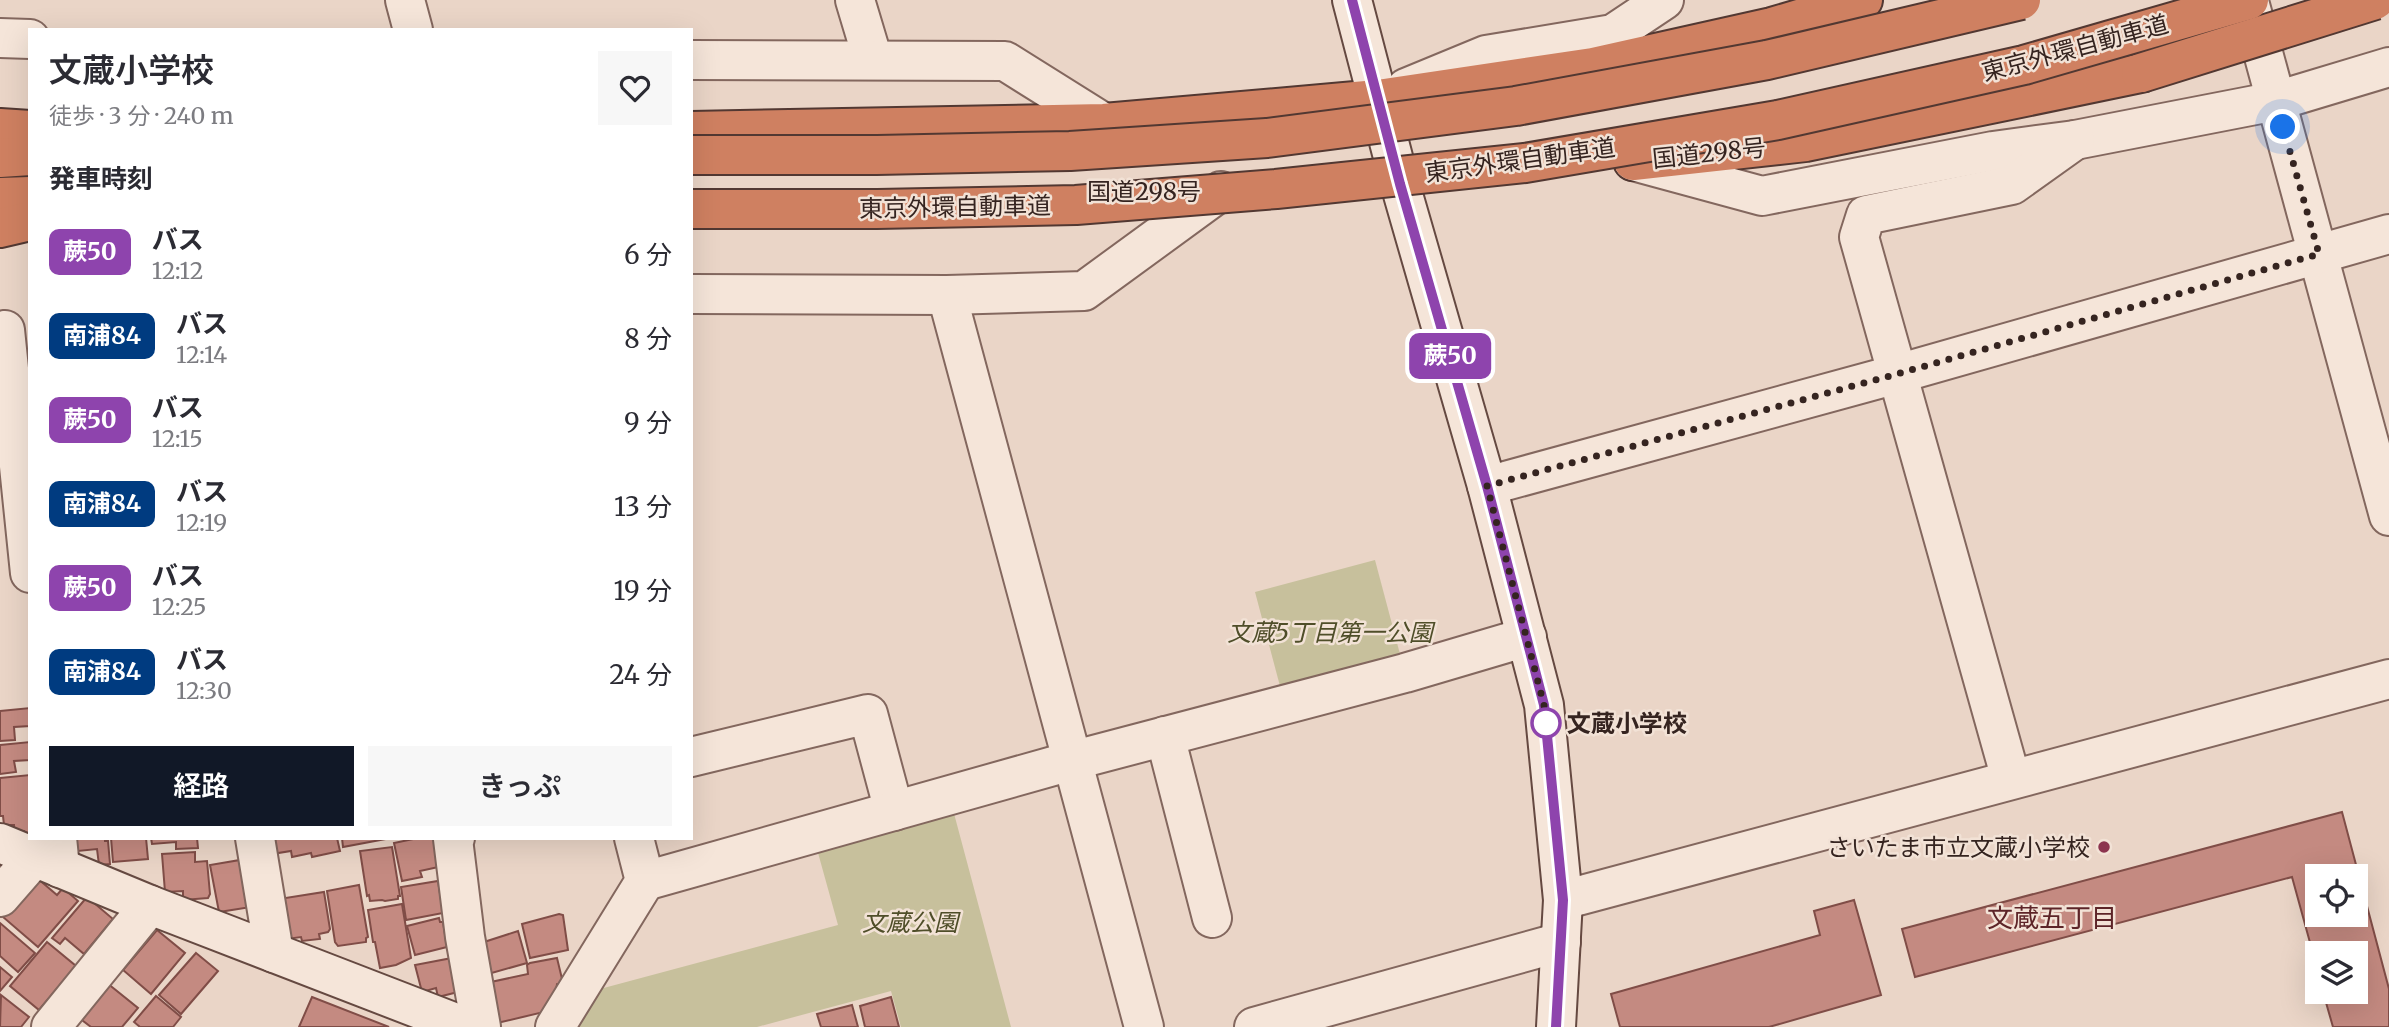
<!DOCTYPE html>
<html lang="ja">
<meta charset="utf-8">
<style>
body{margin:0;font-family:Merriweather,"Noto Sans JP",serif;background:#f7f7f7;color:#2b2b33;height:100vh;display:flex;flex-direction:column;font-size:26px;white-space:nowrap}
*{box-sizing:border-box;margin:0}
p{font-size:23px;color:#7c7c81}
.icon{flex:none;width:38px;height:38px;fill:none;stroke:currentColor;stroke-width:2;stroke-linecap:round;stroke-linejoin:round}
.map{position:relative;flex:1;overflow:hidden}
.side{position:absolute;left:28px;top:28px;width:665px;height:812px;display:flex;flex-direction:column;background:#fff;border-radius:0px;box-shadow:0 7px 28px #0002}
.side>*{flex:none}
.badge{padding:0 14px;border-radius:10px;font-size:24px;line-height:46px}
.controls{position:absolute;left:2305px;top:864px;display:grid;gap:14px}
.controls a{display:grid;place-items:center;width:63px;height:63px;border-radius:0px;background:#fff;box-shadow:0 7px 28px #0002;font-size:35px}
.you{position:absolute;width:35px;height:35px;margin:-18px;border:5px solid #fff;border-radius:50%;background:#1a73e8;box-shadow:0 0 0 10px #1a73e833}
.map>.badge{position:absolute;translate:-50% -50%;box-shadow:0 0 0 4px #fff}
h2{padding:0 21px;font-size:26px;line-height:63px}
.round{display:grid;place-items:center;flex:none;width:74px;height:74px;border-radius:0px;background:#f7f7f7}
.headline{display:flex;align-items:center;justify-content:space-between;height:119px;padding:0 21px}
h1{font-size:33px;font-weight:600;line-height:52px}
.button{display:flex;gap:14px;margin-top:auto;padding:14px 21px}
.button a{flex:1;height:80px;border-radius:0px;background:#111827;color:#fff;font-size:28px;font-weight:600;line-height:80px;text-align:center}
.button a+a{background:#f7f7f7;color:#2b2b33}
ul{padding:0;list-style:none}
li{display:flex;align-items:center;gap:21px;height:84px;padding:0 21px}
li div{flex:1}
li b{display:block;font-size:26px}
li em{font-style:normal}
li .badge{min-width:77px;font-weight:700;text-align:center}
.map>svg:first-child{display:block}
.green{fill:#c7c09c}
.building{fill:#c48a81;stroke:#804d47;stroke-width:2;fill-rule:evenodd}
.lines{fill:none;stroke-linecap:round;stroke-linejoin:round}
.street-casing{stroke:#83675e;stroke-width:42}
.secondary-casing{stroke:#654941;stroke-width:42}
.highway-casing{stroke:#523832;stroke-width:42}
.street{stroke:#f5e5d9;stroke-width:38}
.secondary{stroke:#f5e5d9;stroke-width:38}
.highway{stroke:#cf8061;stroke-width:38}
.highway-bridge-casing{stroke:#523832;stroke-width:42;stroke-linecap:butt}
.highway-bridge{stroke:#cf8061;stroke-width:38}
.line-casing{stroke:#fff;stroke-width:16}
.line{stroke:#8e44ad;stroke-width:10}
.walk{stroke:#352420;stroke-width:7;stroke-dasharray:0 12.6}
.stop-dot{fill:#fff;stroke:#8e44ad;stroke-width:3.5}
.poi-dot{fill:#8c344e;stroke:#f2e2d6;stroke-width:2.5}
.labels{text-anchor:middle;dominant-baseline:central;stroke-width:5;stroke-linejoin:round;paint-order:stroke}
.street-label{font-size:24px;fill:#352420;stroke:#f2e2d6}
.park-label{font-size:24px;font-style:italic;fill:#4f4e29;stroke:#f2e2d6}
.stop-label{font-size:24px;font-weight:bold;fill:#352420;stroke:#f2e2d6;text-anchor:start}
.poi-label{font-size:24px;fill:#352420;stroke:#f2e2d6;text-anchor:end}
.neighbourhood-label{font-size:26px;fill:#5d2428;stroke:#f2e2d6}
</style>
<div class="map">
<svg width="2389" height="1027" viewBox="0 0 2389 1027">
<rect width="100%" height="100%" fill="#ead5c7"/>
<g class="green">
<polygon points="1375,560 1405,673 1285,705 1255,592"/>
<polygon points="952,806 1011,1027 901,1027 891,991 757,1027 574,1027 600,989 838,925 815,842"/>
</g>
<g class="building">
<polygon points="30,708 30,726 14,727 15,740 0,741 0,711"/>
<polygon points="30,742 30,760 14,761 16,772 0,774 0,745"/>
<polygon points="30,775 30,833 25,834 24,831 14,832 14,825 4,825 3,816 0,816 0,778"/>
<path d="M2342 812 2389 989V1027H2333L2323 992H2356V954H2317V968L2292 877 1915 977 1902 929ZM2317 877H2356V915H2317Z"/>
<polygon points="72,838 105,838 105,841 108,841 110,864 99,865 97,849 78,851 77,844 75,845"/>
<polygon points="111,838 146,838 148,859 113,862"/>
<polygon points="151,838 197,838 198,848 176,849 176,842 152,844"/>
<polygon points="269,838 337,838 340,851 312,857 311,853 292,857 291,851 272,854"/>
<polygon points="342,838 391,838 343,847"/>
<polygon points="418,838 433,838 439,842 443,866 420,871 422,877 402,881 394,843"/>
<polygon points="392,847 400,896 398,896 398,899 385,901 382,900 370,901 369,895 367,896 360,851"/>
<polygon points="195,852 195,862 207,861 210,894 208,898 183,900 183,891 165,892 162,854"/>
<polygon points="240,860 251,907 219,912 210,865"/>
<polygon points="37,878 57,895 63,888 78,901 38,947 3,917"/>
<polygon points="438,881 443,913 406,920 401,887"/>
<polygon points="359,885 368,937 366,938 366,942 338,946 335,942 327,891"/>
<polygon points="324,892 330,929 328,932 319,934 320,939 302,941 301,937 287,939 279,899"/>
<polygon points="87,897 113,919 84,954 65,938 60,944 52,938"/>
<polygon points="1854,900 1881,995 1769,1027 1620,1027 1611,994 1820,935 1814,911"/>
<polygon points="402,904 411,958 396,965 380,968 375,942 373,942 368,910"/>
<polygon points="559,914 563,915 568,950 530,958 522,924"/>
<polygon points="439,918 440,922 443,922 447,947 415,955 407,926"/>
<polygon points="0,923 35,953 18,972 0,956"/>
<polygon points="157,930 185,953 151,994 123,970"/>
<polygon points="518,931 527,963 488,974 481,943"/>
<polygon points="47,942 76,966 39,1010 10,986"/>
<polygon points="196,953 218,971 181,1014 159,995"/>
<polygon points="452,958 462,991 438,997 436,988 422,992 415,965"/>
<polygon points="557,958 563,983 557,984 556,991 544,1012 497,1023 486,983 528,974 527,965 530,963"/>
<polygon points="0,967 12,977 0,991"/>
<polygon points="107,983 138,1008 122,1027 91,1027 78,1017"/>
<polygon points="1,995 29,1017 21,1027 0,1027"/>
<polygon points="156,996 181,1017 173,1027 140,1027 134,1022"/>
<polygon points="312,997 389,1027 299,1027"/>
<polygon points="891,997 899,1027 865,1027 860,1006"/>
<polygon points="852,1005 858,1027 821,1027 817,1014"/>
</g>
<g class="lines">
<g class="street-casing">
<g id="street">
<polyline points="405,0 413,30"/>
<polyline points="855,0 873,60"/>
<polyline points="2250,5 2389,516"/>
<polyline points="0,38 30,39"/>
<polyline points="691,60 1005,61 1104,123"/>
<polyline points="1406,88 1486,55 1613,34 1664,0"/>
<polyline points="1633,161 1762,196 1993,151 2075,140 2276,101 2389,67"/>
<polyline points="691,294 947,295 1084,291 1221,191"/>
<polyline points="947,295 1144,1027"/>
<polyline points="5,330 30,573"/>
<polyline points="1487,486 1897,374 2389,234"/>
<polyline points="1165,736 1212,918"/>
<polyline points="691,757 868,714 894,811"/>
<polyline points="2011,779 1859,237 1866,215 2012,185 2075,140"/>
<polyline points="57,838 60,868"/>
<polyline points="255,838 274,953"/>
<polyline points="455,838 453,839 465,937 481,1027"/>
<polyline points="645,881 1071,761 1405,673 1527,637"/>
<polyline points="0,897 34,858"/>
<polyline points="1563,900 2389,679"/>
<polyline points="51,1027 150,905"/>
<polyline points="555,1027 645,881 634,838"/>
<polyline points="1254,1027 1561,942"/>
</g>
</g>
<g class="secondary-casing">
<g id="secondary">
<polyline points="1352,0 1400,184 1487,486 1544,705 1563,900 1556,1027"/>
<polyline points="0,843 150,905 466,1027"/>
</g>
</g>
<g class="highway-casing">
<g id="highway">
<polyline points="0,128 30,130"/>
<polyline points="691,131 1104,123 1378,99 1593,67 1772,27 1863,0"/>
<polyline points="0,158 30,156"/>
<polyline points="1633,161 1806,142 2141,73"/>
<polyline points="0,197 30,196"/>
<polyline points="0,228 30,221"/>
</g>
</g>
<use href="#street" class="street"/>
<use href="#secondary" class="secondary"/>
<use href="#highway" class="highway"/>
<g class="highway-bridge-casing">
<g id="highway-bridge">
<polyline points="2141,73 2375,0"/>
<polyline points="691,155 877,155 1070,151 1267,138 1516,106 1767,60 2021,0"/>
<polyline points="691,209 877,209 1076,205 1276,189 1525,163 1778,120 2024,65 2249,0"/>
</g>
</g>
<use href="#highway-bridge" class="highway-bridge"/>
</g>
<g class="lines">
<g class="line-casing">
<polyline id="line" points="1352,0 1400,184 1487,486 1544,705 1563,900 1556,1027"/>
</g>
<use href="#line" class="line"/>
<polyline class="walk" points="1546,723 1547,733 1544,705 1487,486 1897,374 2319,254 2283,127"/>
</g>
<circle class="stop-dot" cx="1546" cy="723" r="14"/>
<circle class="poi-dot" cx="2104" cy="847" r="7"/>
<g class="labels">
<g class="street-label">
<text transform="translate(2075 48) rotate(-15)">東京外環自動車道</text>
<text transform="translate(1709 153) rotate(-6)">国道298号</text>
<text transform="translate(1520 160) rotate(-8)">東京外環自動車道</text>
<text x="1144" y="191">国道298号</text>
<text transform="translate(955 207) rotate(-1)">東京外環自動車道</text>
</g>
<g class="park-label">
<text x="1330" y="632">文蔵5丁目第一公園</text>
<text x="910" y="922">文蔵公園</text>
</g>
<g class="stop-label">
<text x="1567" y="723">文蔵小学校</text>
</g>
<g class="poi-label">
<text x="2090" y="847">さいたま市立文蔵小学校</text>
</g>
<g class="neighbourhood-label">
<text x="2052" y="917">文蔵五丁目</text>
</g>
</g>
</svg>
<div class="controls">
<a><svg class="icon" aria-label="locate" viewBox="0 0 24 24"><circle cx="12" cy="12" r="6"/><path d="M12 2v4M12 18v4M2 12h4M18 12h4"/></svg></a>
<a><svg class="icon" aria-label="layers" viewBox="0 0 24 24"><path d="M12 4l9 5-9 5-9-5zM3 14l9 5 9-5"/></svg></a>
</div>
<div class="you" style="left:2283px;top:127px"></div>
<b class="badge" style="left:1450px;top:356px;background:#8e44ad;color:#fff">蕨50</b>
<section class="side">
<div class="headline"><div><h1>文蔵小学校</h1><p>徒歩 · 3 分 · 240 m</p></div><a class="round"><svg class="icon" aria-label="heart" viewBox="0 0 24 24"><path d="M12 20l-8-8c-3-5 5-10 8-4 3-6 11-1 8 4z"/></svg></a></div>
<h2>発車時刻</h2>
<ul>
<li><span class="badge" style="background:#8e44ad;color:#fff">蕨50</span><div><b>バス</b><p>12:12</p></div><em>6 分</em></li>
<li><span class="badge" style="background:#003b80;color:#fff">南浦84</span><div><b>バス</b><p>12:14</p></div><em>8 分</em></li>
<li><span class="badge" style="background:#8e44ad;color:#fff">蕨50</span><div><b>バス</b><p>12:15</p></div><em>9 分</em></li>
<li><span class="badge" style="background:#003b80;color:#fff">南浦84</span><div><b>バス</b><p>12:19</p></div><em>13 分</em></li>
<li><span class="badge" style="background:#8e44ad;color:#fff">蕨50</span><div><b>バス</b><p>12:25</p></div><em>19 分</em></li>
<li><span class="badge" style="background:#003b80;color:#fff">南浦84</span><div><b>バス</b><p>12:30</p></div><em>24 分</em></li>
</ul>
<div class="button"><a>経路</a><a>きっぷ</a></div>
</section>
</div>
